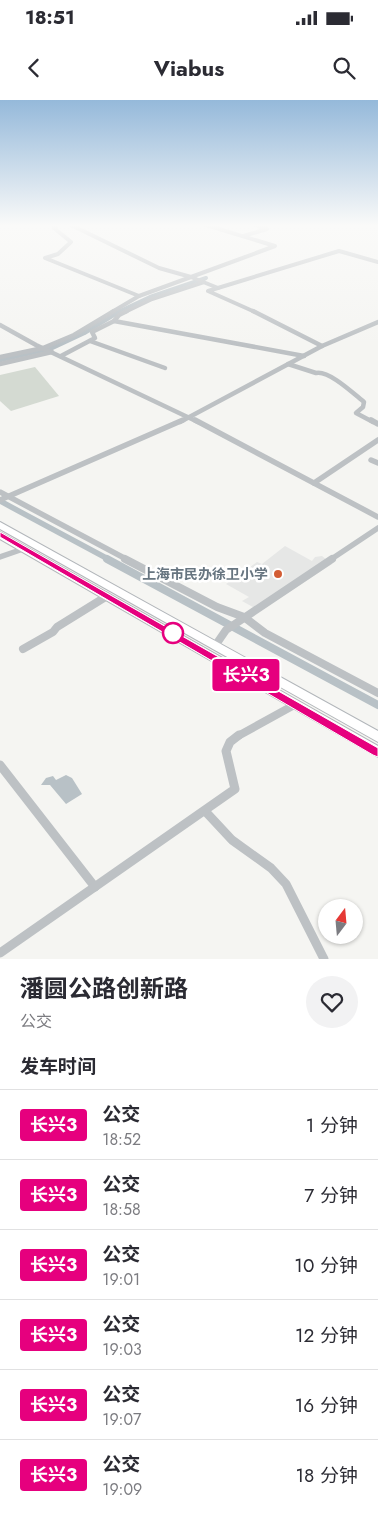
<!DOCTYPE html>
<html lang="zh">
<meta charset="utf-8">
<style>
body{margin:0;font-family:Jost,"Noto Sans SC",sans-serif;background:#f2f2f3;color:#2b2b33;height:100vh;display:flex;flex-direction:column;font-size:19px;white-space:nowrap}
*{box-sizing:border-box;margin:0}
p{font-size:16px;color:#7c7c81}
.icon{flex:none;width:28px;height:28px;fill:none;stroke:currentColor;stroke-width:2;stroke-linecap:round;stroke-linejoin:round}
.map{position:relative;height:859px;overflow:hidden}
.side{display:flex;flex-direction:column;background:#fff;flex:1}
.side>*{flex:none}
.badge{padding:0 10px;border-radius:4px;font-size:18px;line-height:32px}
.needle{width:32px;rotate:16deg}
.tools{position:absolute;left:318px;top:799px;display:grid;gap:10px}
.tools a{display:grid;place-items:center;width:45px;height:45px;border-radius:50%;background:#fff;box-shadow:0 1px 4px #0004;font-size:25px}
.map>.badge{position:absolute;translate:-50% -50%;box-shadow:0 0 0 2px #fff}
h2{padding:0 20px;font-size:19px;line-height:45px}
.round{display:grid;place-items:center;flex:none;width:52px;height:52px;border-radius:26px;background:#f2f2f3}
.headline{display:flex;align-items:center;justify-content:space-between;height:85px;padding:0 20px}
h1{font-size:24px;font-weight:700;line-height:38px}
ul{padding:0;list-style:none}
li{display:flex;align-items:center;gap:15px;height:70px;padding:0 20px;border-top:1px solid #e1e1e2}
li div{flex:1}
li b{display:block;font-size:19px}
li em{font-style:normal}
li .badge{min-width:55px;font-weight:700;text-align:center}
.status{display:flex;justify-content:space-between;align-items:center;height:35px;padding:0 25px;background:#fff;direction:ltr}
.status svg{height:14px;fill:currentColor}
header{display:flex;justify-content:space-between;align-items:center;height:65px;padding:0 20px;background:#fff;font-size:22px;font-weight:700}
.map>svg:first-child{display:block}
.built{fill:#e6e7e6}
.green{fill:#d4dad2}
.water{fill:#b8c1c6}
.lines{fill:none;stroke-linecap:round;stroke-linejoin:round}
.canal-far3{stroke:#b8c1c6;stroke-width:4}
.canal-far2{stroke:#b8c1c6;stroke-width:4.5}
.canal-far1{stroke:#b8c1c6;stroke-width:5.5}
.canal{stroke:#b8c1c6;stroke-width:8}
.secondary-casing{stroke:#b2b6ba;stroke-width:2}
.street-far4{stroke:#bdc1c4;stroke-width:4}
.street-far3{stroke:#bdc1c4;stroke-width:4.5}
.street-far2{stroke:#bdc1c4;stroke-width:5.5}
.street-far1{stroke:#bdc1c4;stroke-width:8}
.street{stroke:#bdc1c4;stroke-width:9}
.secondary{fill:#fff;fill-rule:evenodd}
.line{fill:#e6007e;stroke:#fff}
.poi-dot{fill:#d35d34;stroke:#fff;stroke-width:2}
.stop-dot{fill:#fff;stroke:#e6007e;stroke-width:2.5}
.labels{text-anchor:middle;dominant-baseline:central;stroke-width:5;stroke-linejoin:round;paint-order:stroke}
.poi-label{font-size:14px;font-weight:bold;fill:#677580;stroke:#fff;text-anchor:end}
</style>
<div class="status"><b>18:51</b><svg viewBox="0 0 49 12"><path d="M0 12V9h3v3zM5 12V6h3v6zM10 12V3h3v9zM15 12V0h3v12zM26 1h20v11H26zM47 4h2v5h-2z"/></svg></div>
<header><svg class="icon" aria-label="back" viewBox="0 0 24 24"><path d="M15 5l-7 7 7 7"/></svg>Viabus<svg class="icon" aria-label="search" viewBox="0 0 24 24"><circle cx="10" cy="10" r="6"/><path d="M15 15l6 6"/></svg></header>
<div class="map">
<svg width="378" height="859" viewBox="0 0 378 859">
<rect width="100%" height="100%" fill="#f5f5f2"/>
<polygon class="built" points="285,446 312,461 315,457 322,456 332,464 260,511 242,501 249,497 226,484 257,462 262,464"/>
<polygon class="green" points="35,267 59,296 11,311 0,301 0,275"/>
<polygon class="water" points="66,675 72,678 82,694 66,704 50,685 41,685 46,678 53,676 56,680"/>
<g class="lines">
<polyline class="canal-far3" points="118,212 150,197 206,178"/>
<polyline class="canal-far2" points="0,260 52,248 84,233 120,211"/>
<polyline class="canal-far1" points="0,401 110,460"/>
<polyline class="canal" points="107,459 378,605"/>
<g class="secondary-casing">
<g id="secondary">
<polygon points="0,422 378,631 378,642 0,429"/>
<polygon points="0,432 378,646 378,657 0,439"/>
</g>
</g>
<g class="street-far4">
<polyline points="71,125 159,168 191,177"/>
<polyline points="206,125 275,146 191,177 218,188"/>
<polyline points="56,126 54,128 71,142 58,154 45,158 139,196"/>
<polyline points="243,136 267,129 256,125"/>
<polyline points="112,212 139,196 191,177"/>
<polyline points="125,212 152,199 204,182"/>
<polyline points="255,212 208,191 339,151 378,162"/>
</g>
<g class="street-far3">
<polyline points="253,211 322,246"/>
<polyline points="114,221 304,256"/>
<polyline points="0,225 36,245 198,322"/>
<polyline points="90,241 165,268"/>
<polyline points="61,256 95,238 92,232 114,221 119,215 127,211"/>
<polyline points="0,257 43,248 74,235 114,211"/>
<polyline points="0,264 52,252"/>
<path d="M288 264 316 273C329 270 354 294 364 302L363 307 356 313 373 322"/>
<polyline points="180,322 322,246 378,222"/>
</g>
<g class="street-far2">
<polyline points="195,320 378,417"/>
<polyline points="371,320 378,324"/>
<polyline points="371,360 378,363"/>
<polyline points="314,383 378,340"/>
<polyline points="0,392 128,460"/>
<polyline points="0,400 183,320"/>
<polyline points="0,457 23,449"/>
<polyline points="330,460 378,428"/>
</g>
<g class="street-far1">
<polyline points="125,459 217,507 244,517 265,533 378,593"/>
<polyline points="215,546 226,530 332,459"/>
<polyline points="23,549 53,532 57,527 107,496"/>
<polyline points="238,636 296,604"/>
</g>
<g class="street">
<polyline points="0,665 95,787"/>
<polyline points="205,711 232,740 271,768 286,784 324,859"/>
<polyline points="0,853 235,689 226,651 230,642 239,635"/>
</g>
<use href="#secondary" class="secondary"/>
</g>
<linearGradient id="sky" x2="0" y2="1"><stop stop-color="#95b9da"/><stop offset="0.51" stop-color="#fafaf9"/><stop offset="1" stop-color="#fafaf9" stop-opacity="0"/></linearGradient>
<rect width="378" height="246" fill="url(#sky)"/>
<polygon class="line" points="0,432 378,648 378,657 373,655 0,437"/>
<circle class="poi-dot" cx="278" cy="474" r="5"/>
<circle class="stop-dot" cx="173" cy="533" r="10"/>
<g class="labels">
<g class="poi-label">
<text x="268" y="474">上海市民办徐卫小学</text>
</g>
</g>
</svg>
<div class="tools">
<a><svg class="needle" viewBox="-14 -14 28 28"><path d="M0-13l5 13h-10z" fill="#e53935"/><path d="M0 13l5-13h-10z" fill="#7c7c81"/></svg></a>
</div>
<b class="badge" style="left:246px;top:575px;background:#e6007e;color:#fff">长兴3</b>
</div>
<section class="side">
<div class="headline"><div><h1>潘圆公路创新路</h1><p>公交</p></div><a class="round"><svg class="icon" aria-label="heart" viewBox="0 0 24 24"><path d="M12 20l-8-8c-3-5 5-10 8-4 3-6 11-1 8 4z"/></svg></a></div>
<h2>发车时间</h2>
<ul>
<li><span class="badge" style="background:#e6007e;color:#fff">长兴3</span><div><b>公交</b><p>18:52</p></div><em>1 分钟</em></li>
<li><span class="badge" style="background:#e6007e;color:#fff">长兴3</span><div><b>公交</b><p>18:58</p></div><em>7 分钟</em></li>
<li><span class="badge" style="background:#e6007e;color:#fff">长兴3</span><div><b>公交</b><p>19:01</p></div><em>10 分钟</em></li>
<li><span class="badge" style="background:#e6007e;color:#fff">长兴3</span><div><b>公交</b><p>19:03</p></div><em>12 分钟</em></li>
<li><span class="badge" style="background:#e6007e;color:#fff">长兴3</span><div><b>公交</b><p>19:07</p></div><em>16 分钟</em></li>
<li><span class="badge" style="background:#e6007e;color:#fff">长兴3</span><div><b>公交</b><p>19:09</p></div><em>18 分钟</em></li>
</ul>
</section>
